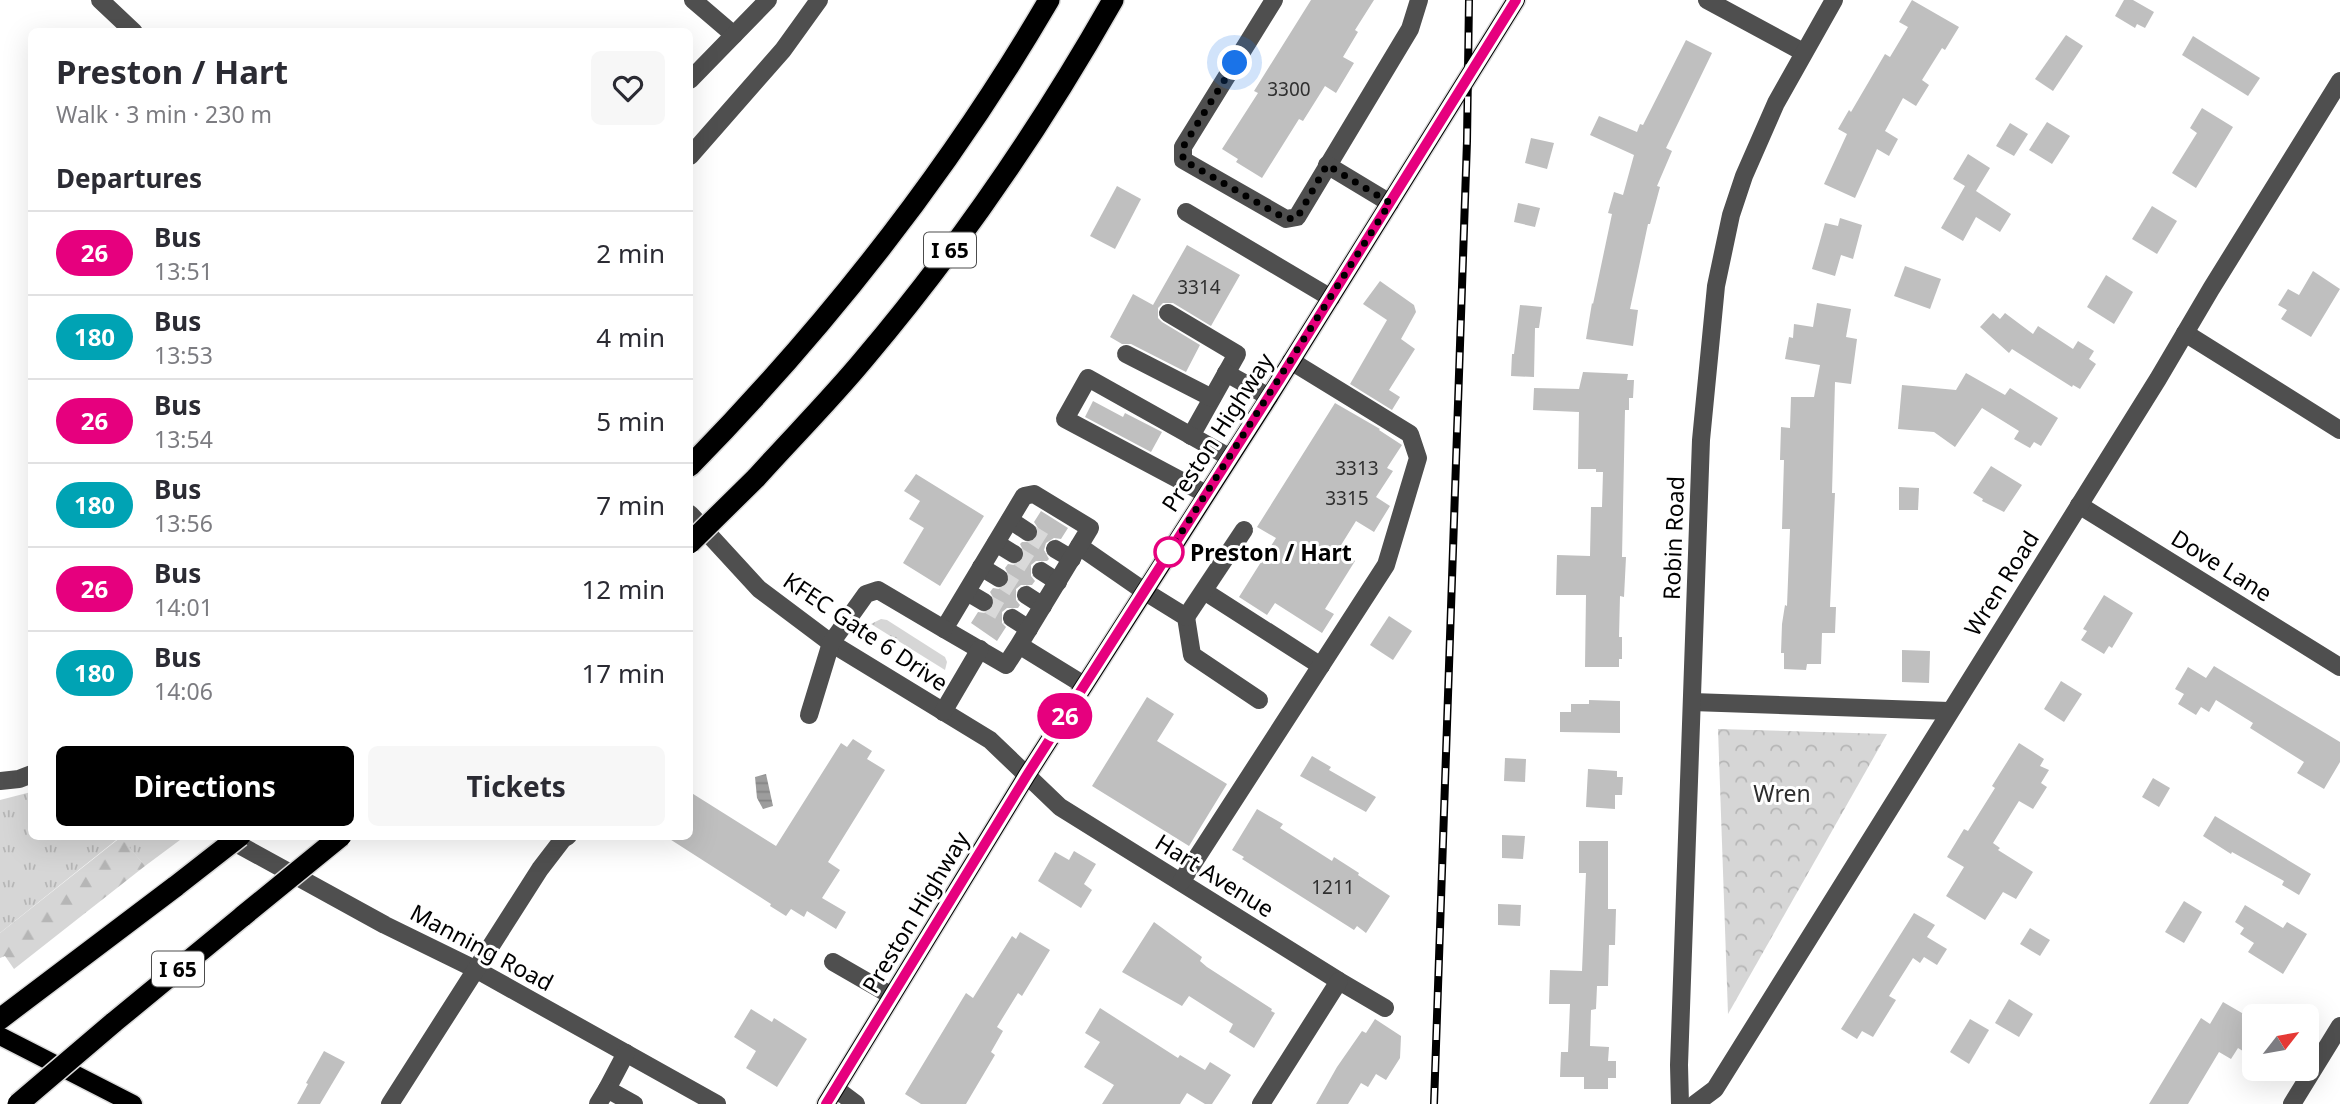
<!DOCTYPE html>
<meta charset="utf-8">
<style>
body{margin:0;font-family:"Noto Sans",sans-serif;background:#f7f7f7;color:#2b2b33;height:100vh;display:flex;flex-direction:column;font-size:26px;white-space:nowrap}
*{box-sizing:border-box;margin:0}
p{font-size:23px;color:#7c7c81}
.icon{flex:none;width:38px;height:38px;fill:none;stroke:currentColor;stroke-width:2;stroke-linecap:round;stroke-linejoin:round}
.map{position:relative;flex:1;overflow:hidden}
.drawer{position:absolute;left:28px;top:28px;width:665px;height:812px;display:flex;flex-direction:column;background:#fff;border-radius:10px;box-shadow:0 7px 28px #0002}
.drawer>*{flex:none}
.badge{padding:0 14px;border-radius:23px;font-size:24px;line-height:46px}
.needle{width:46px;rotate:59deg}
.controls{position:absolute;left:2242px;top:1004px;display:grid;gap:14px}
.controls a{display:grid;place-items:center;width:77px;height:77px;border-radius:10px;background:#fff;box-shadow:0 7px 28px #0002;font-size:35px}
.you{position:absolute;width:35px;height:35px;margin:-18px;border:5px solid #fff;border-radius:50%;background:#1a73e8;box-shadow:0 0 0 10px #1a73e833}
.map>.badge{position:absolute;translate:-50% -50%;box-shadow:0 0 0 4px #fff}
h2{padding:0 28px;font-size:26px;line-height:63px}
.round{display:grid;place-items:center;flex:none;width:74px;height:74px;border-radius:10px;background:#f7f7f7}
.overview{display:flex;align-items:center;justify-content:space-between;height:119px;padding:0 28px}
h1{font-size:33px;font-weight:700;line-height:52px}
.button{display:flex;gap:14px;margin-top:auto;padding:14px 28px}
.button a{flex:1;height:80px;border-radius:10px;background:#000;color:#fff;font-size:28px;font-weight:700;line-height:80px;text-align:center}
.button a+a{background:#f7f7f7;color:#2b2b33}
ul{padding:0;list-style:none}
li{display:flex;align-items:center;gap:21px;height:84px;padding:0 28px;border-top:2px solid #e1e1e2}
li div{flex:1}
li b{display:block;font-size:26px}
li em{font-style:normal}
li .badge{min-width:77px;font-weight:700;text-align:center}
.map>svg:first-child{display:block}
.grass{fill:url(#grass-tufts)}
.forest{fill:url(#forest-firs)}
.park{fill:url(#park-crowns)}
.water{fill:url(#water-rules)}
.building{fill:#bfbfbf}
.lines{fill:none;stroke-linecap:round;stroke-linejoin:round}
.minor-tunnel{stroke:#d9d9d9;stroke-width:18;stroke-dasharray:18 9;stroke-linecap:butt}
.major-casing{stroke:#dbdbdb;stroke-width:21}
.highway-casing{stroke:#dbdbdb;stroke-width:24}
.minor{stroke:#4f4f4f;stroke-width:18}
.major{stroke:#000;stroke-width:18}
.highway{stroke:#000;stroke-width:21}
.rail-casing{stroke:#000;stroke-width:8}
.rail{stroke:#fff;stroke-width:5;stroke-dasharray:16;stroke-linecap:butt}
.highway-bridge-casing{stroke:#dbdbdb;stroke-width:24;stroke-linecap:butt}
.highway-bridge{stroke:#000;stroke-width:21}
.line-casing{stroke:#fff;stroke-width:16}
.line{stroke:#e6007e;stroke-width:10}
.walk{stroke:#000;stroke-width:7;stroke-dasharray:0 12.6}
.stop-dot{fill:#fff;stroke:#e6007e;stroke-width:3.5}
.labels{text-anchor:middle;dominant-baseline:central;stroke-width:6;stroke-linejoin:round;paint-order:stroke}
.number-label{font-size:19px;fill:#303030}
.shield{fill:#fff;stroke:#4c4c4c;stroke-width:2}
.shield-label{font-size:21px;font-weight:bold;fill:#000}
.street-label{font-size:23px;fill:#000;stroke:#fff}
.stop-label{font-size:23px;font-weight:bold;fill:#000;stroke:#fff;text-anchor:start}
.park-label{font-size:23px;fill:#2d2d2d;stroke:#fff}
</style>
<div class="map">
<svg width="2340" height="1104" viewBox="0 0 2340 1104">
<defs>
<pattern id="grass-tufts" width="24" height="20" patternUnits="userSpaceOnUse" patternTransform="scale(1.75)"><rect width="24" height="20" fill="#d6d6d6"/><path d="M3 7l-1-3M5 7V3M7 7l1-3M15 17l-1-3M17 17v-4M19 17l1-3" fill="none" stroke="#b6b6b6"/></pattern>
<pattern id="forest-firs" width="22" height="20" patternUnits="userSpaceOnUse" patternTransform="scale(1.75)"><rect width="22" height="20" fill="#d6d6d6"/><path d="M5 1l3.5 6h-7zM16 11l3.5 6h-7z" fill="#b6b6b6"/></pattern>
<pattern id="park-crowns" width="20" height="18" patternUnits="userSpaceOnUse" patternTransform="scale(1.75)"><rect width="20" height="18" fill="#d6d6d6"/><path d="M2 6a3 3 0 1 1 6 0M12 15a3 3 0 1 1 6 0" fill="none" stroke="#b6b6b6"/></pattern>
<pattern id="water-rules" width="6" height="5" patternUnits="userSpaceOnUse" patternTransform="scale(1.75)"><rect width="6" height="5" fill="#9d9d9d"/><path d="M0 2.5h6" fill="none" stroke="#858585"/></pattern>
</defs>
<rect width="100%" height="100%" fill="#fff"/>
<g class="grass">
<polygon points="881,619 887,620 945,657 947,662 945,670 871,624"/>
<polygon points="31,792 32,836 184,837 145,866 120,837 0,933 0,800"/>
</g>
<polygon class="forest" points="121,837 145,866 14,969 5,956 0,958 0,933"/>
<polygon class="park" points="1718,729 1887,734 1728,1014"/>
<polygon class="water" points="766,774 773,806 763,809 757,798 755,777"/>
<g class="building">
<polygon points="1311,0 1374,0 1355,30 1358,32 1343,57 1354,63 1336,93 1325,86 1303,121 1299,119 1262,178 1236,162 1238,159 1222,149 1258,93 1254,91"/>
<polygon points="1912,0 1959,27 1945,50 1942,48 1922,80 1929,85 1916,106 1903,98 1885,131 1898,139 1889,156 1877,149 1855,198 1824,184 1847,134 1838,129 1849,110 1851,112 1885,54 1890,57 1908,27 1899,22"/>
<polygon points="2124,0 2133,0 2154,12 2145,28 2137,24 2135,28 2115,16"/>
<polygon points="2066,35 2083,46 2053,91 2035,79"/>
<polygon points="2193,36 2260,78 2248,96 2182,55"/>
<polygon points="1686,40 1712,53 1666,148 1672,151 1657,186 1660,187 1650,224 1648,224 1630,309 1638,310 1633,346 1586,339 1592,303 1593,304 1612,214 1608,213 1614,192 1623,195 1634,155 1590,135 1599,116 1637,132 1640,124 1643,125"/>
<polygon points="2202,108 2233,127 2196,188 2172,173 2197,133 2190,128"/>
<polygon points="2047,122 2070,136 2052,164 2029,150"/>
<polygon points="2010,123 2028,134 2014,156 1996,146"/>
<polygon points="1531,138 1554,143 1547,169 1525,163"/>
<polygon points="1968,154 1990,168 1976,191 2011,214 2000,232 1976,217 1963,241 1941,228 1965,186 1953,179"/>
<polygon points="1117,186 1141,199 1115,249 1090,236"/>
<polygon points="1518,203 1540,208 1535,227 1514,222"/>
<polygon points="2152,206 2177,221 2157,254 2132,239"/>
<polygon points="1840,218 1862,225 1853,259 1841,255 1835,276 1812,269 1825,223 1838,226"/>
<polygon points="1187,245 1240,275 1211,326 1173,303 1163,303 1158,308 1158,318 1162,322 1200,345 1186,372 1131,344 1122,344 1110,337 1133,294 1153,305"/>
<polygon points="1905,266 1941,279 1930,309 1894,296"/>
<polygon points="2313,271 2340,289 2311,337 2281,319 2287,310 2278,305 2288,289 2299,295"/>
<polygon points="2106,275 2133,292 2114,324 2087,307"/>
<polygon points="1380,281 1414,305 1416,312 1401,339 1415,349 1389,390 1400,397 1392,410 1350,384 1387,320 1363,304"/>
<polygon points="1817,303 1851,309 1846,337 1857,339 1851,384 1835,382 1832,493 1835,493 1830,607 1836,607 1835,633 1822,633 1821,664 1807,664 1806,670 1784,669 1784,653 1781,653 1782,624 1785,605 1787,606 1790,529 1782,529 1784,460 1780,460 1781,427 1790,428 1791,397 1814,397 1820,365 1785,359 1789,337 1793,338 1794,324 1813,327"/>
<polygon points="1520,305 1542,307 1539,328 1535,328 1534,377 1511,376 1512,354 1514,354"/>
<polygon points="1993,313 2000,319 2005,313 2033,334 2038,326 2073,349 2078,341 2094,351 2089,359 2096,364 2080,389 2073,385 2072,387 2012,349 2009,353 1980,327"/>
<polygon points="1583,372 1628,374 1627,380 1634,380 1633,398 1629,398 1629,410 1625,410 1622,557 1626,557 1624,597 1620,596 1619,637 1622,637 1622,659 1619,659 1619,667 1585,667 1586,595 1556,595 1557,555 1590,556 1591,507 1602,507 1603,472 1596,472 1596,469 1578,469 1579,412 1533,410 1534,388 1579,389"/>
<polygon points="1966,373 2005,395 2010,388 2058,418 2041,446 2034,442 2030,448 2014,439 2019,431 1982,408 1955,447 1934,432 1898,429 1902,385 1956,390"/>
<polygon points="1093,401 1123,417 1125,413 1162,432 1151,452 1085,417"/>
<polygon points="1335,403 1380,429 1379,430 1402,445 1387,468 1393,471 1376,497 1390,506 1374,532 1356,521 1338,550 1355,561 1325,609 1334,614 1322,633 1275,603 1267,615 1239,597 1276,538 1257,527"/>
<polygon points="1991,466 2022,485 2004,512 1982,501 1983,499 1973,493"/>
<polygon points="916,474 984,516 940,586 903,563 924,528 909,519 920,501 904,491"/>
<polygon points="1899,487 1919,488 1918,510 1899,510"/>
<polygon points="1041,511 1068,528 1061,539 1054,538 1046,543 1044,550 1049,559 1047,561 1036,561 1031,565 1031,576 1035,581 1032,585 1021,585 1016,589 1016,600 1020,605 1018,608 1007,608 1002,612 1002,623 1006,627 997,641 971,623 978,612 985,613 993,608 995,601 990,592 993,588 999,589 1008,584 1010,578 1005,568 1008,564 1014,565 1023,560 1025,554 1020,544 1022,542 1032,542 1038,538 1038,528 1034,522"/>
<polygon points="2104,595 2133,613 2112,648 2109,646 2104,654 2081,640 2087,631 2083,629"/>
<polygon points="1389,616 1412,631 1393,660 1370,645"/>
<polygon points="1902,650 1930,651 1929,683 1902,682"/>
<polygon points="2214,666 2340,742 2340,762 2324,789 2297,773 2304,762 2250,728 2253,723 2216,700 2209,712 2201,707 2196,715 2178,704 2184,694 2175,689 2188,667 2206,678"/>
<polygon points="2061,681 2082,694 2064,722 2044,709"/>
<polygon points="1147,697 1174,714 1157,741 1227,784 1189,846 1092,786"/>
<polygon points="1589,700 1620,701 1620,733 1560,732 1560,712 1571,712 1571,704 1589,704"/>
<polygon points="853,739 872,751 867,759 885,770 828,862 840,870 822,898 846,912 836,929 807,911 804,917 791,909 786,916 770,906 771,904 665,836 690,836 690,792 776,846 841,743 847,747"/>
<polygon points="2019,743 2044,759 2040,766 2049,770 2041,783 2047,787 2033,809 2019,801 1993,843 2000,848 1998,850 2033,872 2016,899 2003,892 1985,920 1946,896 1964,867 1947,857 1964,829 1968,831 1995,788 1992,786"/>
<polygon points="1312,756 1331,767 1329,770 1376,797 1366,812 1300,776"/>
<polygon points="1505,758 1526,759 1525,782 1504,781"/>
<polygon points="1588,769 1617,771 1617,777 1623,777 1622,795 1615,795 1615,809 1586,807"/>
<polygon points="2153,778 2170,788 2159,807 2142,797"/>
<polygon points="1257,809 1283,824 1280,828 1332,861 1334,857 1359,873 1358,875 1390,896 1366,933 1357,926 1354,930 1242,859 1244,857 1232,850"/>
<polygon points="2215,816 2311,874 2299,895 2282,885 2284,881 2232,852 2231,854 2203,836"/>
<polygon points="1502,835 1525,836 1523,859 1502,858"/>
<polygon points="1579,841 1608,841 1608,909 1616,909 1615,945 1609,945 1608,986 1597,986 1596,1009 1591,1010 1590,1046 1609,1047 1608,1061 1616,1061 1616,1078 1608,1078 1608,1089 1584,1089 1584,1077 1560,1077 1561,1052 1568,1052 1570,1004 1549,1004 1550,970 1582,971 1586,873 1579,873"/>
<polygon points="1074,851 1096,864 1084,884 1092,890 1081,908 1038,881 1055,852 1069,860"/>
<polygon points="2184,901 2202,912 2184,943 2165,932"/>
<polygon points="1498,904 1521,905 1520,926 1498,925"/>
<polygon points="2245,905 2283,928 2287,922 2307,934 2283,974 2248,952 2254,943 2240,934 2244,928 2235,922"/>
<polygon points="1914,913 1935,925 1927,937 1947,949 1937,965 1924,957 1920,963 1913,958 1889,996 1896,1000 1873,1037 1862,1031 1857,1039 1841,1029"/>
<polygon points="1154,922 1202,957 1200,961 1207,967 1272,1009 1271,1011 1275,1013 1254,1048 1229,1032 1233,1024 1189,996 1182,1006 1122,972"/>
<polygon points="2030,928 2050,940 2040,956 2020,944"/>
<polygon points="1020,932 1050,950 1022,996 1018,993 997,1027 1003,1031 991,1052 995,1055 966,1104 921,1104 905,1094 966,993 973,998 1012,936 1016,939"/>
<polygon points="2009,999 2033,1014 2019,1037 1995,1023"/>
<polygon points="2223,1002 2254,1020 2246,1034 2254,1039 2254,1058 2238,1048 2231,1059 2219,1052 2188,1104 2149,1104 2201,1018 2210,1024"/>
<polygon points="1100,1008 1178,1058 1180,1055 1205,1070 1210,1062 1231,1075 1212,1104 1205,1104 1187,1093 1180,1104 1102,1104 1114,1085 1084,1067 1100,1042 1085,1033"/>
<polygon points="751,1009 772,1022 774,1018 807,1039 777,1087 746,1068 756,1051 734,1037"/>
<polygon points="1375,1019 1401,1036 1400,1058 1386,1080 1376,1074 1368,1087 1361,1083 1348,1104 1316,1104 1337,1067 1362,1031 1366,1033"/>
<polygon points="1970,1019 1989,1030 1969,1064 1950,1052"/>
<polygon points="324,1051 345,1062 320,1104 297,1104 308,1084 306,1083"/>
</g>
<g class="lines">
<g class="minor-tunnel">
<polyline points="1028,532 1055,549"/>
<polyline points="1014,554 1041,571"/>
<polyline points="999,578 1026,595"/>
<polyline points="984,602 1012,618"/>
</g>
<g class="major-casing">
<g id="major">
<polyline points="0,1036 133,1104"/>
<polyline points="826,1104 1027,775 1269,397 1516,0"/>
</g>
</g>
<g class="highway-casing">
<g id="highway">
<path d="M690 466C829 324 948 173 1049 0"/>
<path d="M756 478C792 438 830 400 864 359 958 248 1041 127 1113 0"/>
<polyline points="0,1019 176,886"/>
<polyline points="113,1023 243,916"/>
</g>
</g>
<g class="minor">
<polyline points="100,0 134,32"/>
<polyline points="693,0 734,35"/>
<polyline points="1274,0 1183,147 1183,160 1286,219 1297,217 1410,29 1419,0"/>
<polyline points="1707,0 1803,52"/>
<polyline points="690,80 768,0"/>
<polyline points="690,156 783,50 819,0"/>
<polyline points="1327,165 1390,203"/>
<polyline points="1186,212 1331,298"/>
<polyline points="1168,313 1237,354 1191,436"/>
<polyline points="2185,333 2340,430"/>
<polyline points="1126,354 1212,398"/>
<polyline points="1226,373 1269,397"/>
<polyline points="1206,494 1065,419 1088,378 1229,457"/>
<polyline points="2079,505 2340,667"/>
<polyline points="690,514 759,589 831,643 990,740 1060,807 1339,981 1385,1008"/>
<polyline points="1010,520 1028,532"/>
<polyline points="996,543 1014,554"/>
<polyline points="1079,546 1144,591 1186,617 1192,655 1259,700"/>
<polyline points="1055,549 1072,559"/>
<polyline points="981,567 999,578"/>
<polyline points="1041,571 1058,582"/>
<polyline points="1204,591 1321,666"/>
<polyline points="967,592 984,602"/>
<polyline points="1026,595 1043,606"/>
<polyline points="1186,617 1244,530"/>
<polyline points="1012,618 1029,629"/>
<polyline points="1019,645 1006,665 944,629 1024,496 1034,494 1090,528 1019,645 1084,685"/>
<polyline points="1692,702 1949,711"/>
<polyline points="943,712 980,649"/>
<polyline points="809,715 831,643 866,594 878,590 944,629"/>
<polyline points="0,781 19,779 32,774"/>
<polyline points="223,836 385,925 477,970 717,1104"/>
<polyline points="1181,882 1386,565 1418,458 1410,434 1291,361"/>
<polyline points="833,962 892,996"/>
<polyline points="607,1089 626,1053"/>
<polyline points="836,1089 856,1104"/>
<polyline points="390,1104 540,869 563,839 568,836"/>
<polyline points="598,1104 607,1089 634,1104"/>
<polyline points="1261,1104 1339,981"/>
<polyline points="1680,1104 1679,1065 1701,440 1716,286 1731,215 1744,176 1776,103 1834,0"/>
<polyline points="1695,1104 1715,1089 2158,379 2211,289 2340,81"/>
<polyline points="2292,1104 2340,1026"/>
</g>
<use href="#major" class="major"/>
<use href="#highway" class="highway"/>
<g class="rail-casing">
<polyline id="rail" points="1434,1104 1467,141 1469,0"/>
</g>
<use href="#rail" class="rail"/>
<g class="highway-bridge-casing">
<g id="highway-bridge">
<polyline points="690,543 756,478"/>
<polyline points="176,886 240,836"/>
<polyline points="243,916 341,836"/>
<polyline points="18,1104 113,1023"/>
</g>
</g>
<use href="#highway-bridge" class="highway-bridge"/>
</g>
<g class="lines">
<g class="line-casing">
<polyline id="line" points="826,1104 1027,775 1280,379 1516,0"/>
</g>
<use href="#line" class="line"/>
<polyline class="walk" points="1169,552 1390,203 1327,165 1297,218 1286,219 1183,160 1183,147 1235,63"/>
</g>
<circle class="stop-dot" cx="1169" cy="552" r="14"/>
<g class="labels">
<g class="number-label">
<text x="1289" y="89">3300</text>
<text x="1199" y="287">3314</text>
<text x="1357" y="468">3313</text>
<text x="1347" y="498">3315</text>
<text x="1333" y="887">1211</text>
</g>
<g class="shield">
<rect x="924" y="232.5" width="52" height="35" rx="5"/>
<rect x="152" y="951.5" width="52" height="35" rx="5"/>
</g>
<g class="shield-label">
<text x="950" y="250">I 65</text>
<text x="178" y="969">I 65</text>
</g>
<g class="street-label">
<text transform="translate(1217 432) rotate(-57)">Preston Highway</text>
<text transform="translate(1673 538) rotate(-88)">Robin Road</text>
<text transform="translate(2222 565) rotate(32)">Dove Lane</text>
<text transform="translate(2001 583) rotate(-58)">Wren Road</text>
<text transform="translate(866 631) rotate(34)">KFEC Gate 6 Drive</text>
<text transform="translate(1215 875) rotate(32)">Hart Avenue</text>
<text transform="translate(915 912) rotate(-59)">Preston Highway</text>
<text transform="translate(482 947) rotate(28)">Manning Road</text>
</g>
<g class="stop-label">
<text x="1190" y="552">Preston / Hart</text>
</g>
<g class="park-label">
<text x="1782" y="793">Wren</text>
</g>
</g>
</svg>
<div class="controls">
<a><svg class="needle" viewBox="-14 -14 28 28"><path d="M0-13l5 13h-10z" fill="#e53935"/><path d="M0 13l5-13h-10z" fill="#7c7c81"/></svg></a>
</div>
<div class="you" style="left:1235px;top:63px"></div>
<b class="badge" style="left:1065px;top:716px;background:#e6007e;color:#fff">26</b>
<section class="drawer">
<div class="overview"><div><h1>Preston / Hart</h1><p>Walk · 3 min · 230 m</p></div><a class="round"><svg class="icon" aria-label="heart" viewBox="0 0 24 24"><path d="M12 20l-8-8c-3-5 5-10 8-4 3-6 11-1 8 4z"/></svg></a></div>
<h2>Departures</h2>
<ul>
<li><span class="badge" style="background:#e6007e;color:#fff">26</span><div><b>Bus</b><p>13:51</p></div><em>2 min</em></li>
<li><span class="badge" style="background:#00a3b4;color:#fff">180</span><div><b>Bus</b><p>13:53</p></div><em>4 min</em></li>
<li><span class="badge" style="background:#e6007e;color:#fff">26</span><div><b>Bus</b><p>13:54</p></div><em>5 min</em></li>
<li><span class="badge" style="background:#00a3b4;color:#fff">180</span><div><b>Bus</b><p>13:56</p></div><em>7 min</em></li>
<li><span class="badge" style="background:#e6007e;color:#fff">26</span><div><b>Bus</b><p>14:01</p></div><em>12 min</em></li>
<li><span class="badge" style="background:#00a3b4;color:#fff">180</span><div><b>Bus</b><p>14:06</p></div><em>17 min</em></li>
</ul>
<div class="button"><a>Directions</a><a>Tickets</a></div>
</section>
</div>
